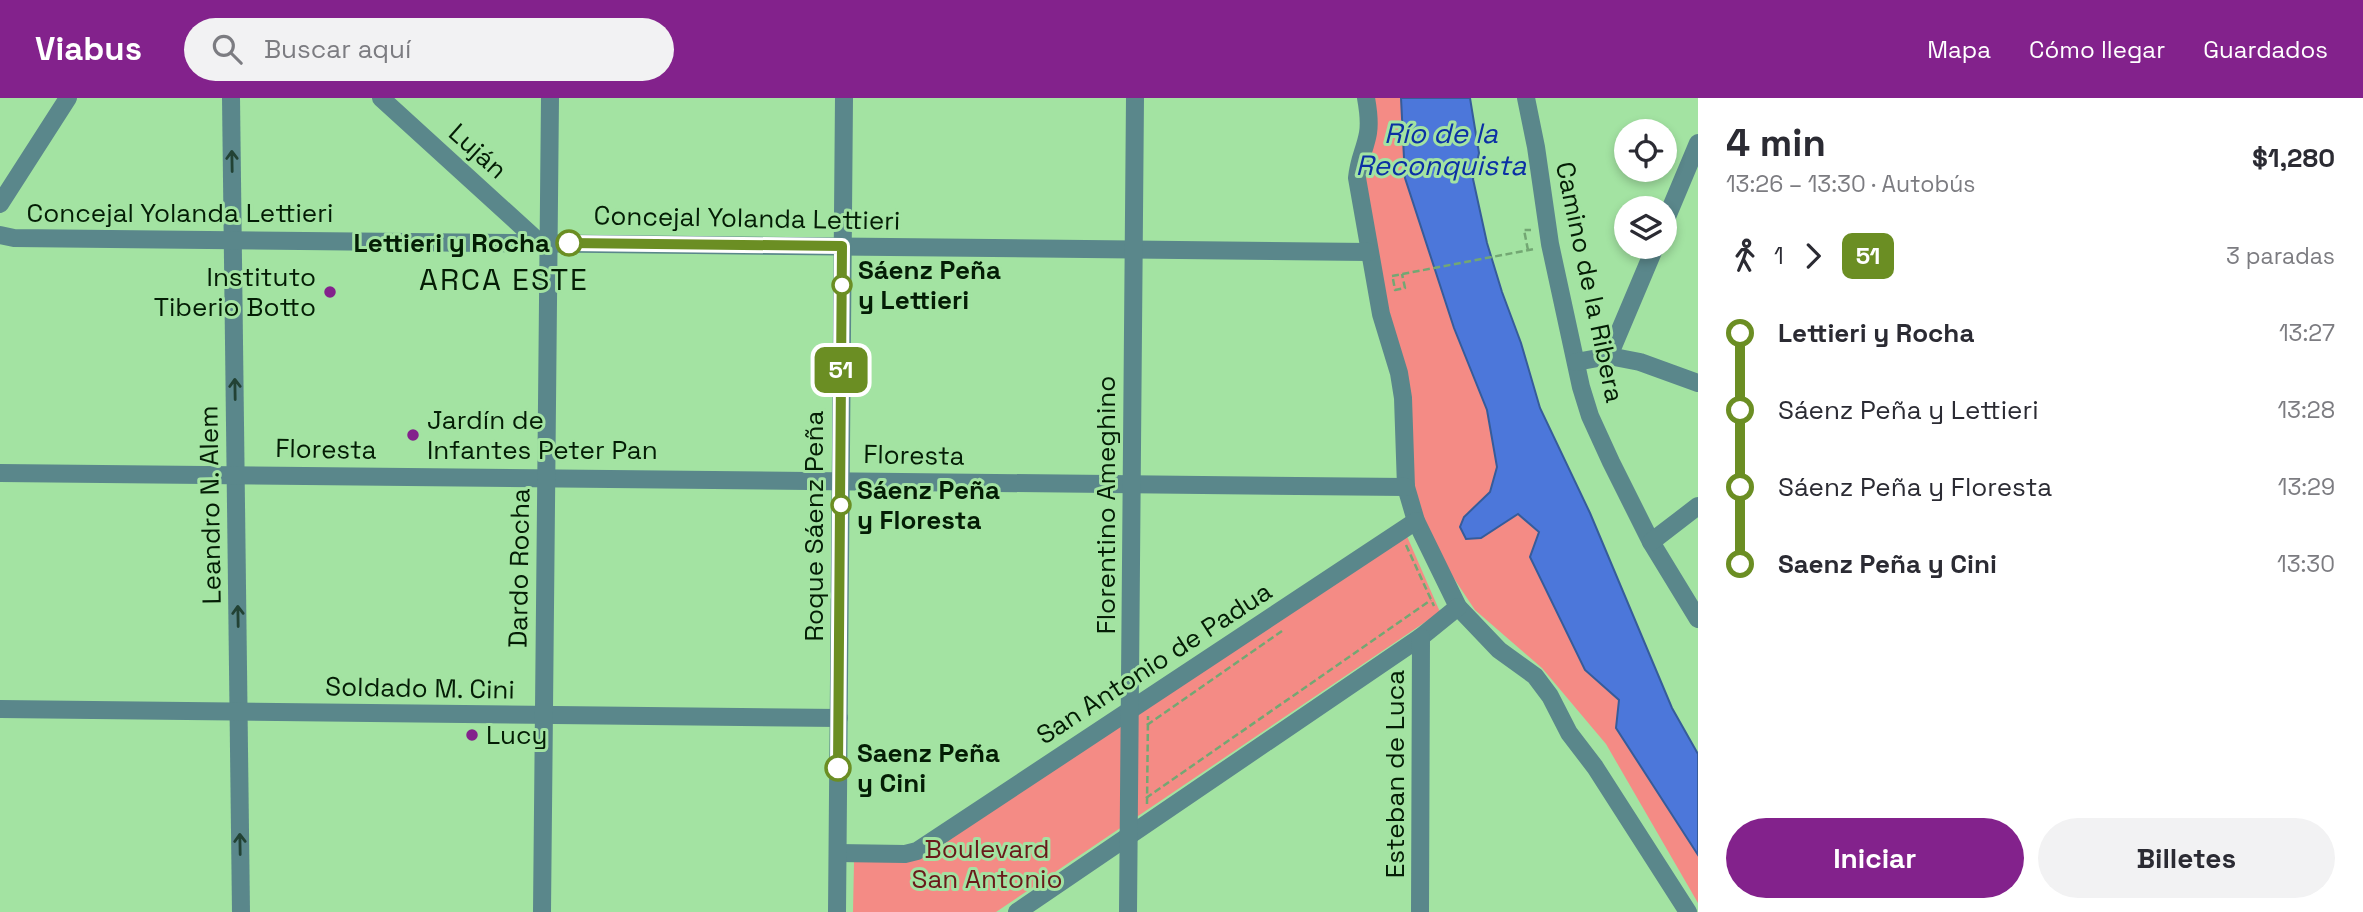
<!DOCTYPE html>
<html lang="es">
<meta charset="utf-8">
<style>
body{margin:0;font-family:"Space Grotesk",sans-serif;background:#f2f2f3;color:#2b2b33;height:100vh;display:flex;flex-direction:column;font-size:26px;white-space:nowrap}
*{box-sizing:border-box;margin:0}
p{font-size:23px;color:#7c7c81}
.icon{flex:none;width:38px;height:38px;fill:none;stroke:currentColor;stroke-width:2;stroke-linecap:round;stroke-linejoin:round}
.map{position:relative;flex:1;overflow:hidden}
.side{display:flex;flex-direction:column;background:#fff;width:665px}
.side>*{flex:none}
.badge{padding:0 14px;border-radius:10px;font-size:24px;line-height:46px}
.fabs{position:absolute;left:1614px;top:21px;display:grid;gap:14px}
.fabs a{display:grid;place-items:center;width:63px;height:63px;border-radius:50%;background:#fff;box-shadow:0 4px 10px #0003;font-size:35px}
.map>.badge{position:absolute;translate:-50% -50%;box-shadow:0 0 0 4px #fff}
.legs{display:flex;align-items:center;gap:10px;height:77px;padding:0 28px;font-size:23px}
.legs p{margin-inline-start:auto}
.summary{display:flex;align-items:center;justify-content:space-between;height:119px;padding:0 28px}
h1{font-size:38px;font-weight:700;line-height:52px}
.button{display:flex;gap:14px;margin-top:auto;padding:14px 28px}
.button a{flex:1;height:80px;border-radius:42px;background:#83228c;color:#fff;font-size:28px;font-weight:700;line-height:80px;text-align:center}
.button a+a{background:#f2f2f3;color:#2b2b33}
ul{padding:0 28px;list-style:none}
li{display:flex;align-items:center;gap:24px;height:77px;font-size:26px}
li i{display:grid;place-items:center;width:10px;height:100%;margin:0 9px;background:currentColor}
li i::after{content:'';width:18px;height:18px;margin:-9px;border:5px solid;border-radius:50%;background:#fff}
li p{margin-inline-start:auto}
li:first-child i{background:linear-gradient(#0000 50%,currentColor 0)}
li:last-child i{background:linear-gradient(currentColor 50%,#0000 0)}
header{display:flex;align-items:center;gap:42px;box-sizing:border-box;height:98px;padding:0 35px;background:#83228c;color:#fff}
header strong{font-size:33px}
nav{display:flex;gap:38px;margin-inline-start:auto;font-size:24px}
.search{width:490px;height:63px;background:#f2f2f3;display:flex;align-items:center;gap:18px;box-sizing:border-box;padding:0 24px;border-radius:38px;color:#7c7c81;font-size:26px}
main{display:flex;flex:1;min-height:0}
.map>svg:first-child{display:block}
.green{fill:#f48b85}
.water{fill:#4c77da;stroke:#365c9a;stroke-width:2}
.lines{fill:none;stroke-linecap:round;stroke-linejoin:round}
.path{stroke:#73a773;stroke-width:2.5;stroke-dasharray:7 3.5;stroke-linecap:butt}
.minor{stroke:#5a878b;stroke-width:18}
.oneway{stroke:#224234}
.line-1-casing{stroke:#fff;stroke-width:16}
.line-1{stroke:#6b8e23;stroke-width:10}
.stop-1-dot{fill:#fff;stroke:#6b8e23;stroke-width:3.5}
.poi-dot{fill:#83228c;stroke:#a3e3a2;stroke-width:2.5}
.labels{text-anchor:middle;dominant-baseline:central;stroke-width:6;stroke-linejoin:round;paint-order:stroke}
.street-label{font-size:26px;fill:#041d05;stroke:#a3e3a2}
.stop-label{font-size:26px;font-weight:bold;fill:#041d05;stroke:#a3e3a2;text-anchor:start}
.poi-label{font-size:26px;fill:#041d05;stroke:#a3e3a2;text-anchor:start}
.park-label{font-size:26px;fill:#69191a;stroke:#a3e3a2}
.water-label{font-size:28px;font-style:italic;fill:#0b30a4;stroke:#a3e3a2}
.quarter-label{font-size:30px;letter-spacing:2px;fill:#041d05;stroke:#a3e3a2}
</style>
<header>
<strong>Viabus</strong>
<div class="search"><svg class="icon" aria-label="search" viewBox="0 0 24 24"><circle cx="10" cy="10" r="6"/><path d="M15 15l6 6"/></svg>Buscar aquí</div>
<nav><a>Mapa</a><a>Cómo llegar</a><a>Guardados</a></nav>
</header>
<main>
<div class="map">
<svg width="1698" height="814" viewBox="0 0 1698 814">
<rect width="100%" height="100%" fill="#a3e3a2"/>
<g class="green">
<polygon points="1374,0 1401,0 1405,80 1454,230 1487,312 1497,369 1490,394 1464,419 1481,440 1518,416 1539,434 1530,459 1585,572 1619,602 1616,630 1698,757 1698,805 1606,646 1542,570 1475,512 1443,464 1418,409 1363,85"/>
<polygon points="1406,436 1440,514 996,814 853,814 854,764 912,762"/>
</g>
<polygon class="water" points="1401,0 1470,0 1479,55 1473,81 1487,145 1502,194 1521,245 1540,310 1590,415 1672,610 1698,656 1698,757 1616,630 1619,602 1585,572 1530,459 1539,434 1518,416 1481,440 1466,441 1460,429 1464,419 1490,394 1497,369 1487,312 1454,230 1405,80"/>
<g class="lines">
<g class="path">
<polyline points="1528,152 1524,132 1531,132"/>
<polyline points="1392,178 1534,151"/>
<polyline points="1393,181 1395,192 1405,190 1402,176"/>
<polyline points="1406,447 1434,508"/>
<polyline points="1147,627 1282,533"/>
<polyline points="1146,700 1431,502"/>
<polyline points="1147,706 1148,618"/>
</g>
<g class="minor">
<polyline points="231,0 241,814"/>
<polyline points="381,0 539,144"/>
<path d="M1366 0C1368 11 1370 23 1368 35 1365 52 1359 60 1357 80L1381 216 1399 275 1403 300 1406 389 1416 423 1458 509 1499 552 1535 578 1550 598 1569 635 1595 669 1688 814"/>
<polyline points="1526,0 1536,49 1550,146 1581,289 1590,318 1611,364 1651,444 1698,521"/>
<polyline points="0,106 68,0"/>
<polyline points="1664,126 1698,45"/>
<polyline points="0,137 14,140 1369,154"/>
<polyline points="1609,258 1655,149"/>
<polyline points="1576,264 1609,258 1640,264 1698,285"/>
<polyline points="0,375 1406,389"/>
<polyline points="1651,444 1698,408"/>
<polyline points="0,611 839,620"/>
<polyline points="838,755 905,756 917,753 1416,423"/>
<polyline points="542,814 550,0"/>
<polyline points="837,814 844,0"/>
<polyline points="1017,814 1421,539 1458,509"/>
<polyline points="1128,814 1135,0"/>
<polyline points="1420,814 1421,539"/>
</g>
</g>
<defs><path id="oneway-shaft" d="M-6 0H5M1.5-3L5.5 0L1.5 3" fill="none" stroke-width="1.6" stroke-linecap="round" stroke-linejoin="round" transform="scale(1.75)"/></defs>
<g class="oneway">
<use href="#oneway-shaft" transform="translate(232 63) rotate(-91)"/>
<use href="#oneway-shaft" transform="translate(235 291) rotate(-91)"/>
<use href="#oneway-shaft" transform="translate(238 518) rotate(-91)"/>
<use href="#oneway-shaft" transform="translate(240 746) rotate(-91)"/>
</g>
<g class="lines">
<g class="line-1-casing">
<polyline id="line-1" points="569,145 842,148 838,670"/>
</g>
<use href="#line-1" class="line-1"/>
</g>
<g class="stop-1-dot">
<circle cx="569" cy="145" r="12"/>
<circle cx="842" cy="187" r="9"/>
<circle cx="841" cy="407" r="9"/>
<circle cx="838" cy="670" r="12"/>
</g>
<g class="poi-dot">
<circle cx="330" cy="194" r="7"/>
<circle cx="413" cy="337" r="7"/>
<circle cx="472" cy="637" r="7"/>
</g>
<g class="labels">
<g class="street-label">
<text transform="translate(478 53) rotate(42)">Luján</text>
<text x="180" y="115">Concejal Yolanda Lettieri</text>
<text transform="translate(747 120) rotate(1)">Concejal Yolanda Lettieri</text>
<text transform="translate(1590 184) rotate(78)">Camino de la Ribera</text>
<text transform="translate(326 351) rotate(1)">Floresta</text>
<text transform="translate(914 357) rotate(1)">Floresta</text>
<text transform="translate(210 407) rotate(-91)">Leandro N. Alem</text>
<text transform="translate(1106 407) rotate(-90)">Florentino Ameghino</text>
<text transform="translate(814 428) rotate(-90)">Roque Sáenz Peña</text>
<text transform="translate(519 470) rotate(-89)">Dardo Rocha</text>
<text transform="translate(1154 565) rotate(-33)">San Antonio de Padua</text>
<text transform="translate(420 590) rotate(1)">Soldado M. Cini</text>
<text transform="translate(1395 676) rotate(-90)">Esteban de Luca</text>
</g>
<g class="stop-label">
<text x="550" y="145" text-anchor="end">Lettieri y Rocha</text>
<text x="858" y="172">Sáenz Peña<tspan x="858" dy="30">y Lettieri</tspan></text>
<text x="857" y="392">Sáenz Peña<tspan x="857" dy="30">y Floresta</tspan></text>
<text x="857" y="655">Saenz Peña<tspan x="857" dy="30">y Cini</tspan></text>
</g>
<g class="poi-label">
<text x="316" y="179" text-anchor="end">Instituto<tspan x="316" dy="30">Tiberio Botto</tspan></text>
<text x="427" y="322">Jardín de<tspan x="427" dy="30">Infantes Peter Pan</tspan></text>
<text x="486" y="637">Lucy</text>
</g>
<g class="park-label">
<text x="987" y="751">Boulevard<tspan x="987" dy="30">San Antonio</tspan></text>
</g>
<g class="water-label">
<text x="1441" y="35">Río de la<tspan x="1441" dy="32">Reconquista</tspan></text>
</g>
<g class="quarter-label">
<text x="504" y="181">ARCA ESTE</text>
</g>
</g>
</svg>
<div class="fabs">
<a><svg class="icon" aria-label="locate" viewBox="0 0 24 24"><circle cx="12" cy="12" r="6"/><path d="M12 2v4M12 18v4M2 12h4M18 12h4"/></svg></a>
<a><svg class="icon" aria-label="layers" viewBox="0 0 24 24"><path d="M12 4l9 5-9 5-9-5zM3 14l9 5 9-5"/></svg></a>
</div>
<b class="badge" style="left:841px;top:272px;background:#6b8e23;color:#fff">51</b>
</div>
<section class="side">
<div class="summary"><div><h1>4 min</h1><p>13:26 – 13:30 · Autobús</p></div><b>$1,280</b></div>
<div class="legs"><svg class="icon" aria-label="walk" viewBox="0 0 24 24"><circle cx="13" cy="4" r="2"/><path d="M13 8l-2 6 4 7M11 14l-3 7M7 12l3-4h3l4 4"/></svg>1<svg class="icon" aria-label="forward" viewBox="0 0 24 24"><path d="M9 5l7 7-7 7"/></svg><b class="badge" style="background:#6b8e23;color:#fff">51</b><p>3 paradas</p></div>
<ul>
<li><i style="color:#6b8e23"></i><b>Lettieri y Rocha</b><p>13:27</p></li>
<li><i style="color:#6b8e23"></i><span>Sáenz Peña y Lettieri</span><p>13:28</p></li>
<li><i style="color:#6b8e23"></i><span>Sáenz Peña y Floresta</span><p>13:29</p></li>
<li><i style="color:#6b8e23"></i><b>Saenz Peña y Cini</b><p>13:30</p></li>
</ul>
<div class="button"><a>Iniciar</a><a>Billetes</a></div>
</section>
</main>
